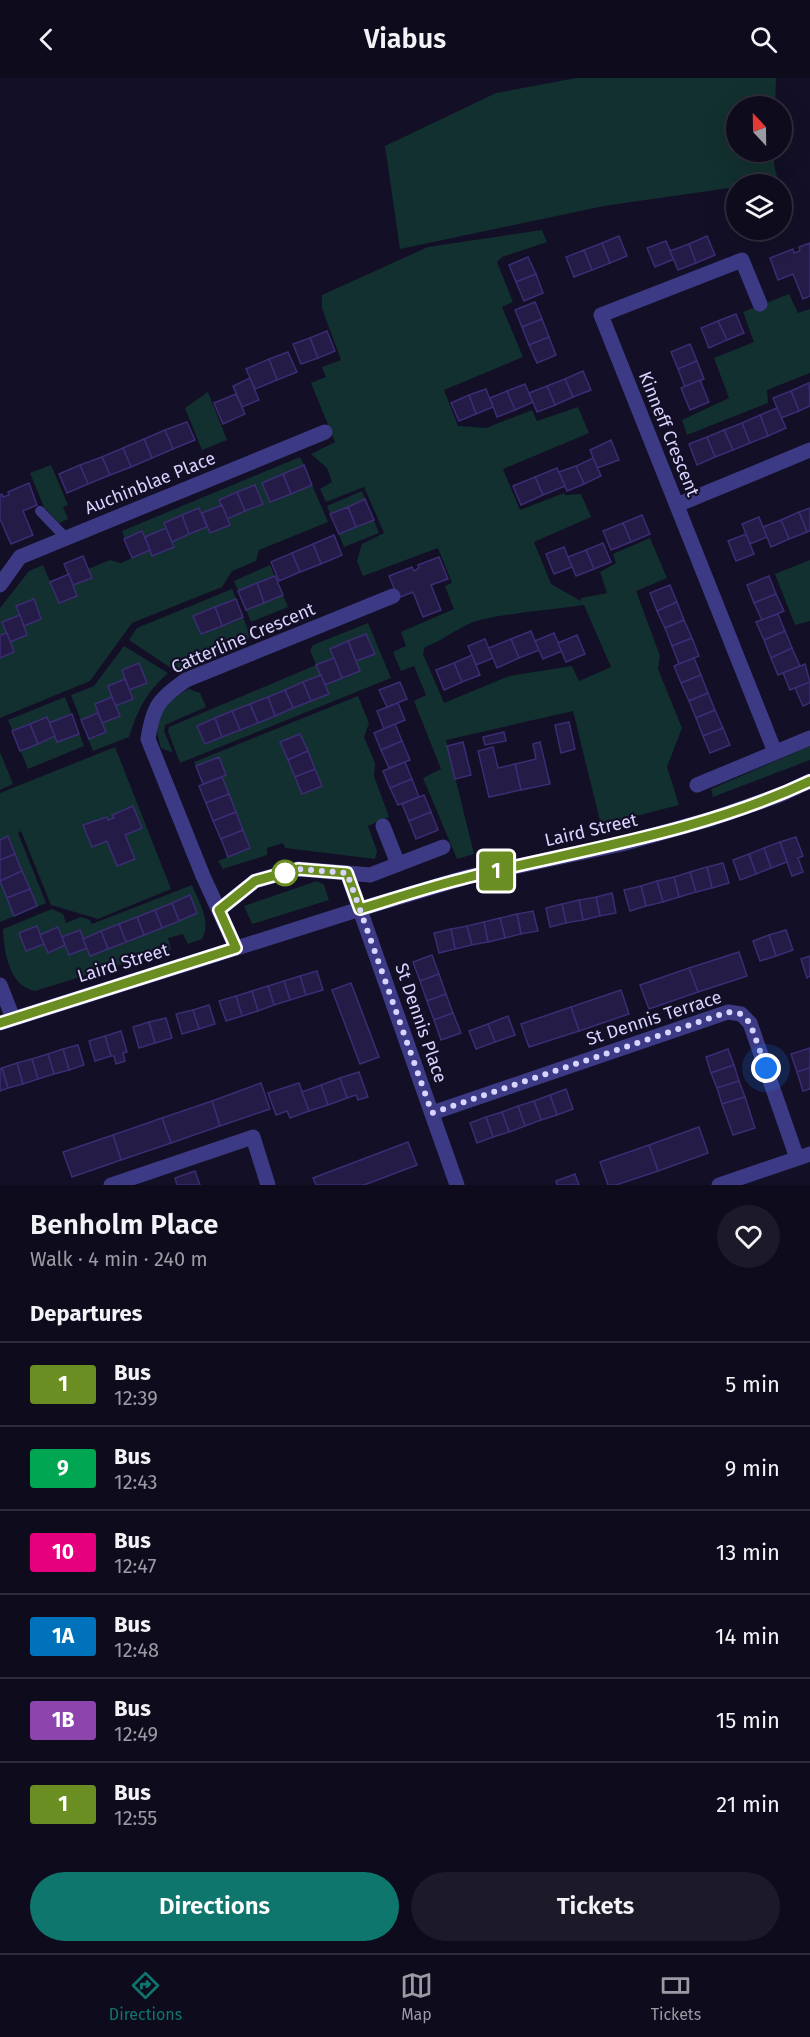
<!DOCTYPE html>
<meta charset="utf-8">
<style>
body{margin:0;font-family:"Fira Sans",sans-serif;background:#1c1929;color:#f1f3f6;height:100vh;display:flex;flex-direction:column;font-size:22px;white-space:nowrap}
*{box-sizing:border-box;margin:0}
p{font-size:20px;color:#9b9ba3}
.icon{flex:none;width:33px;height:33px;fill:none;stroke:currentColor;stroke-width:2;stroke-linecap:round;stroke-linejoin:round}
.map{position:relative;height:1107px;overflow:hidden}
.details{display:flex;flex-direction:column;background:#0e0b1c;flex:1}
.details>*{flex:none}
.badge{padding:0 12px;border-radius:4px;font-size:21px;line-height:39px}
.needle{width:39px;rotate:338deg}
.controls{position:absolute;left:726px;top:18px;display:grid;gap:12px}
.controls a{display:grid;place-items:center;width:66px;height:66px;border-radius:50%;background:#0e0b1c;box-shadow:0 6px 24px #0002,0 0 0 2px #2e2b3b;font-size:30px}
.you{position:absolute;width:30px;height:30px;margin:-15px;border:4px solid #fff;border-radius:50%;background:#1a73e8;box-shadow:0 0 0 9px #1a73e833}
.map>.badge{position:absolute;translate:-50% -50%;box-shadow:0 0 0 3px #fff}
h2{padding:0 30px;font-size:22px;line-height:54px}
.round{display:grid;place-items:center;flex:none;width:63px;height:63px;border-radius:32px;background:#1c1929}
.overview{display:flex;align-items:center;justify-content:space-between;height:102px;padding:0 30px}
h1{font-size:28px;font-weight:600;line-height:45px}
.button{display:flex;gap:12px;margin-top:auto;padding:12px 30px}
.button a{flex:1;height:69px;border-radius:36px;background:#0f766e;color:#fff;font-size:24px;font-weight:600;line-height:69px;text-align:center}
.button a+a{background:#1c1929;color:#f1f3f6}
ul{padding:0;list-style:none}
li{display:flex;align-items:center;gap:18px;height:84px;padding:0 30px;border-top:2px solid #2e2b3b}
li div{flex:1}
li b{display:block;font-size:22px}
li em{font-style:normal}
li .badge{min-width:66px;font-weight:700;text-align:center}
header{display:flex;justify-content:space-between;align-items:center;height:78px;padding:0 30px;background:#0e0b1c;font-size:27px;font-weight:600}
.dock{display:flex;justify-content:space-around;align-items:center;height:84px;border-top:2px solid #2e2b3b;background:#0e0b1c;font-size:16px;color:#9b9ba3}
.dock a{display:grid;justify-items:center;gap:3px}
.dock .selected{color:#0f766e}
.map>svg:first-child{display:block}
.green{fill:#12302f;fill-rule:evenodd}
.building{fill:#241b47;stroke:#3b2d73;stroke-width:1.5}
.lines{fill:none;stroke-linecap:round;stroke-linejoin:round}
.service{stroke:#3d3a85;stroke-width:10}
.minor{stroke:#3d3a85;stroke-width:15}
.tertiary{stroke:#3d3a85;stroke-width:15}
.line-casing{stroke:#fff;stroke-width:14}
.line{stroke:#6b8e23;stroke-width:9}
.walk{stroke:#d9d4ff;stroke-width:6;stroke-dasharray:0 10.8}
.stop-dot{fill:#fff;stroke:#6b8e23;stroke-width:3}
.labels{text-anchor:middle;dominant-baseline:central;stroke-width:4.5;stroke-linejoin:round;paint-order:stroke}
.street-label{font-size:18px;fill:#d9d4ff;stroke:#130f26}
</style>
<header><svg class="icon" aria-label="back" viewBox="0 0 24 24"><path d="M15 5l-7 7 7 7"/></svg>Viabus<svg class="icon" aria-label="search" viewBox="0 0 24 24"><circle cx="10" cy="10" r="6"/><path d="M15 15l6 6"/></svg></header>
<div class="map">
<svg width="810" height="1107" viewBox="0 0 810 1107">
<rect width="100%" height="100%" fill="#130f26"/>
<g class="green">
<polygon points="576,0 776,0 775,28 736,28 736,74 774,74 774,86 778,103 736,106 736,109 604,128 400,171 385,68 496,15"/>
<path d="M542 152 547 164 502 179 497 184 513 224 502 229 523 279 444 312 458 348 486 350 532 332 537 343 578 329 589 355 503 391 520 432 564 415 565 417 581 416 591 439 534 464 551 506 581 523V520L607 515 600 494 616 485 613 476 650 460 667 500 636 513 660 578 658 591 682 650 667 689 679 727 601 747 573 633 446 662 474 776 457 781 423 700 441 691 414 623 426 617 414 588 401 593 393 574 406 568 401 554 454 531 445 508 452 505 438 470 363 498 357 483 362 466 384 455 364 409 326 424 320 411 332 404 327 390 311 376 335 364 311 305 326 299 322 289 341 282 322 230V217L428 169ZM584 527 611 589 579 603 572 588 509 598 444 625 423 576 425 569C445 562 460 547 480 542 514 534 550 532 584 527Z"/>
<polygon points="789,216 798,235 810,231 810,295 767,312 768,325 687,357 682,342 729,320 714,280 754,264 743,234"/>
<polygon points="208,314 227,362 202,372 185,330"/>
<polygon points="300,379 304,387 283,396 291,415 312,407 328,444 259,472 256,483 232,493 222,509 132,545 90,603 0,640 0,580 14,574 10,564 27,557 24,548 41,541 34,522 7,555 0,557 0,530 29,493 43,487 59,525 77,518 73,507 91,500 88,491 110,482 121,485 132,480 122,453"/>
<polygon points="51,387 68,427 63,429 68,441 59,445 44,429 30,395"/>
<polygon points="362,413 379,455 344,469 327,428"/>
<polygon points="810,482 810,543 795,547 775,496"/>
<polygon points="270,487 288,529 251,544 234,503"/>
<polygon points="232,511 250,557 247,563 174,592 129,562 137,550"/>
<polygon points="368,545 391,600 180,685 168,653 169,649 316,587 310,572 313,567"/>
<path d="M124 568 168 595C146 615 138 631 129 659L93 673 71 617 94 608Z"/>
<path d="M189 611 200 615 206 629 165 647 164 653 173 675 161 670C160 665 157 657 157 651 158 632 173 619 189 611Z"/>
<polygon points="358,618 369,645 364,659 375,685 374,698 389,739 368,748 377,773 375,781 285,770 283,765 267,770 267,777 223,791 218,783 250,770 222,699 196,688 194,684"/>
<polygon points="65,619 84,668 28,691 8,642"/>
<polygon points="810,668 810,682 713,719 711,711"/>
<polygon points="115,669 171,811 98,841 51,827 21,753 18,755 46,825 0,844 0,715"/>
<polygon points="0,674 13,706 0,712"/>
<polygon points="317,803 324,807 329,822 252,846 244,828"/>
<path d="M192 807C199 825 212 843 202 861L188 866 183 856 168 860 171 871 35 913C9 908 4 874 3 851L52 831 63 836 66 845 81 839 90 842 92 846Z"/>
</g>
<g class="building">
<polygon points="619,158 627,178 610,185 602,165"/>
<polygon points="707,158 715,177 696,185 689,166"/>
<polygon points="666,163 674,181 655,189 647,170"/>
<polygon points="602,165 610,185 592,192 584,172"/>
<polygon points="810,165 810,218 803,221 793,196 778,202 770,180 793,171 794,175 800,173 799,169"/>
<polygon points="689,166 696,185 678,192 670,173"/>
<polygon points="584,172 592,192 574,199 566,179"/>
<polygon points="528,179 536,196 516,204 509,187"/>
<polygon points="536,196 543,215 524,223 516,204"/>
<polygon points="535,224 542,241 522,249 515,232"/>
<polygon points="736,236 744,255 727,262 718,243"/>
<polygon points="542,241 549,259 529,267 522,249"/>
<polygon points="718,243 727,262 709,270 701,250"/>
<polygon points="327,253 335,273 318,280 310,260"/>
<polygon points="549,259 556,277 537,285 529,267"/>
<polygon points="310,260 318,280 301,286 293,266"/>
<polygon points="690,266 697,283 678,291 671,274"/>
<polygon points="288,274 297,294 277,302 269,281"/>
<polygon points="269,281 277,302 255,311 246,291"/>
<polygon points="697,283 704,301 685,309 678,291"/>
<polygon points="583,293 591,312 573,319 565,301"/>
<polygon points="250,300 259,322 242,329 233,308"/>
<polygon points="565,301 573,319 555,327 547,308"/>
<polygon points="700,302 709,324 690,332 681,310"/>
<polygon points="809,305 810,328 799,333 791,313"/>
<polygon points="525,306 533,324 515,332 507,313"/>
<polygon points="547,308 555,327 537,334 529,315"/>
<polygon points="486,311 493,329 476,336 469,317"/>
<polygon points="507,313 515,332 497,339 490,320"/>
<polygon points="791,313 799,333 781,340 773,320"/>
<polygon points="236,316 245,336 223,346 214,325"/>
<polygon points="469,317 476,336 459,343 451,325"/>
<polygon points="777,330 786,350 768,358 760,337"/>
<polygon points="760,337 768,358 750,365 742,345"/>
<polygon points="187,344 195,362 173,371 165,352"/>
<polygon points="742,345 750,365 733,372 724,352"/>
<polygon points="165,352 173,371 152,380 144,361"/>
<polygon points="724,352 733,372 715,379 707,359"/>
<polygon points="707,359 715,379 697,387 689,366"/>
<polygon points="144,361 152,380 131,389 123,370"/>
<polygon points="611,362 619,382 597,390 590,372"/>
<polygon points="123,370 131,389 110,397 102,379"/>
<polygon points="102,379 110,397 88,406 80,387"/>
<polygon points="593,380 601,398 584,406 576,388"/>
<polygon points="80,387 88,406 67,415 59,396"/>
<polygon points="304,387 312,407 291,416 283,396"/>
<polygon points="576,388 584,406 567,413 559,394"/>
<polygon points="557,390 565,408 543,417 535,399"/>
<polygon points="283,396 291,416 270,424 262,405"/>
<polygon points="535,399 543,417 521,427 513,408"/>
<polygon points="29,405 37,427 23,433 33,457 11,466 0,441 0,417 2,416 3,419 9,417 8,414"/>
<polygon points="255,407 263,426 245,433 237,414"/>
<polygon points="237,414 245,433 227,441 219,422"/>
<polygon points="365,421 374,442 356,449 348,429"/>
<polygon points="222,427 230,447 210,455 202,435"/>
<polygon points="348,429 356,449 339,456 330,436"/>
<polygon points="199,430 207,449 189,456 182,437"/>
<polygon points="810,430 810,453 807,454 799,434"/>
<polygon points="799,434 807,454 789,461 781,442"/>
<polygon points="182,437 189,456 172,464 164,445"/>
<polygon points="642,437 650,456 631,464 623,445"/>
<polygon points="759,439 767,459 750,466 742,446"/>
<polygon points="781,442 789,461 771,469 763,449"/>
<polygon points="623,445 631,464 611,472 603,453"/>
<polygon points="166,450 174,469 152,478 145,459"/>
<polygon points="142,453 150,472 132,480 124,461"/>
<polygon points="746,456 754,476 736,483 728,463"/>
<polygon points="334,457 342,477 321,486 313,466"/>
<polygon points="603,465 611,484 594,491 586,472"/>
<polygon points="313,466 321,486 300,494 292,475"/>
<polygon points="564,469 572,489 554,496 546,476"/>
<polygon points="586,472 594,491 576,498 568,479"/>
<polygon points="292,475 300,494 279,503 271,484"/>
<polygon points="83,478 92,500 73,507 64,486"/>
<polygon points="439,479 448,501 431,507 441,532 423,539 413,514 398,520 389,498 412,489 414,493 419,490 418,487"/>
<polygon points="69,496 77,518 59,525 50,504"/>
<polygon points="275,498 283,517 264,525 257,505"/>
<polygon points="769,498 776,516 754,525 747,507"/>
<polygon points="257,505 264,525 246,532 238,513"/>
<polygon points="670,507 677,524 657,533 650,515"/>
<polygon points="776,516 784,533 762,542 754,525"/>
<polygon points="34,521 41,541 24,548 16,528"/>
<polygon points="236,521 243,539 222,548 215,529"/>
<polygon points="677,524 684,542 665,550 657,533"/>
<polygon points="215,529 222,548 201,556 193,538"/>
<polygon points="778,536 785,553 764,562 756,544"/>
<polygon points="20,537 27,557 10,564 2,544"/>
<polygon points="684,542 692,560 672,568 665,550"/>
<polygon points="531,553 539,572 519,580 511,561"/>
<polygon points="785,553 792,570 771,580 764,562"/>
<polygon points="7,555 14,574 0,580 0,557"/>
<polygon points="554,555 562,573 543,581 535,563"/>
<polygon points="366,556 375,576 356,583 348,563"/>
<polygon points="577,557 585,576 566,584 558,565"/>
<polygon points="692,560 699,578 679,586 672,568"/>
<polygon points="485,561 493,580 476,587 468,568"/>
<polygon points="511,561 519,580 497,590 489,570"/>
<polygon points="348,563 360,593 342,600 330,571"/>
<polygon points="792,570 800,588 778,597 771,580"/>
<polygon points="472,577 480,597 462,604 454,585"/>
<polygon points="334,580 342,600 325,607 316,587"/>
<polygon points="694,580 701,597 681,605 674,588"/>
<polygon points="139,585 147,605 129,612 122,592"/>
<polygon points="454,585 462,604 444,612 436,592"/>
<polygon points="805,586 810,604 790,612 783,595"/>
<polygon points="321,597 329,616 311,623 303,604"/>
<polygon points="701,597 708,615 689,623 681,605"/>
<polygon points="125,601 133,621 115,628 108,608"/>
<polygon points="303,604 311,623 293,630 285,612"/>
<polygon points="400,604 407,621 387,629 379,612"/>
<polygon points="810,604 810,625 803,628 795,610"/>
<polygon points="285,612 293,630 275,638 268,619"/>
<polygon points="708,615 715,632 696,640 689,623"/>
<polygon points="112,619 120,638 102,645 95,626"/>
<polygon points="268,619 275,638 258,645 250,626"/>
<polygon points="398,625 405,642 384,651 377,633"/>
<polygon points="250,626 258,645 240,652 232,633"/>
<polygon points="715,632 723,650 703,658 696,640"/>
<polygon points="232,633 240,652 222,659 215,640"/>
<polygon points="98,635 106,654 89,661 81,642"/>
<polygon points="72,636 79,656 57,664 49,645"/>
<polygon points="47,639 55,658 38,666 30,646"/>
<polygon points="215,640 222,659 205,666 197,648"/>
<polygon points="569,644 575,671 561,675 555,647"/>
<polygon points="30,646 38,666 20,673 12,653"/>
<polygon points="395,646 402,663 381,672 374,655"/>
<polygon points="723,650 730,667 710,675 703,658"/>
<polygon points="504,654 506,663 485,667 483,659"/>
<polygon points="300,656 308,673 288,682 280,664"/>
<polygon points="402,663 410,682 389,690 381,672"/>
<polygon points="463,664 471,697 455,701 447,668"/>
<polygon points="540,664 550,706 521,712 515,686 536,681 533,666"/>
<polygon points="493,669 498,690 515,686 521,712 489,719 478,673"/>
<polygon points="308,673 315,691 295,699 288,682"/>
<polygon points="219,679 226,697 203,706 196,688"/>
<polygon points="405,684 412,701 390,710 383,693"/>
<polygon points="315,691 322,708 302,716 295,699"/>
<polygon points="222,699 229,716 206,725 199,708"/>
<polygon points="412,701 419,719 398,727 390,710"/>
<polygon points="229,716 236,734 213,743 206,725"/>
<polygon points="424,717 431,734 409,743 402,726"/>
<polygon points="133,728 142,750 125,757 135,781 117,788 107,763 92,769 83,747 107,739 108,742 114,740 112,737"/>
<polygon points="236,734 243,752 221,761 213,743"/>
<polygon points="431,734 438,752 416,761 409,743"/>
<polygon points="243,752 250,770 228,779 221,761"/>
<polygon points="8,758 15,776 0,782 0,762"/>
<polygon points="796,759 803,778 798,780 803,794 792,798 780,764"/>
<polygon points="780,764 787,784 771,790 764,770"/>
<polygon points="764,770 771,790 756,796 749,776"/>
<polygon points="15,776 22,793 0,803 0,782"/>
<polygon points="749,776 756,796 740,802 733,782"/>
<polygon points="723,785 729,805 712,810 707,789"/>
<polygon points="707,789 712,810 696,814 690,794"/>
<polygon points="22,793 30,811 7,820 0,803"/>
<polygon points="690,794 696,814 679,819 674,799"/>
<polygon points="674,799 679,819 663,824 657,803"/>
<polygon points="657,803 663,824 646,828 641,808"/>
<polygon points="641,808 646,828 630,833 624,812"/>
<polygon points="30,811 37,828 14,838 7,820"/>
<polygon points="612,815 616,835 600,838 596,819"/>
<polygon points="190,817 197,835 179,843 172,825"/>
<polygon points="596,819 600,838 583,842 579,822"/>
<polygon points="579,822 583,842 566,845 562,826"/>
<polygon points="172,825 179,843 162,850 155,832"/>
<polygon points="562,826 566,845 550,849 546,830"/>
<polygon points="155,832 162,850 144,857 137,839"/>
<polygon points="533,833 538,853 521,856 517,836"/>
<polygon points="517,836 521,856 505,860 500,840"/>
<polygon points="137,839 144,857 126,864 119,846"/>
<polygon points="500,840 505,860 488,864 484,844"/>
<polygon points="484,844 488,864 472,867 467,848"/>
<polygon points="119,846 126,864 108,871 101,853"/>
<polygon points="37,848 44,866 26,873 19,855"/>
<polygon points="467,848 472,867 455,871 451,851"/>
<polygon points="58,849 65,867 48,875 40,857"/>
<polygon points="451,851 455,871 439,875 434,855"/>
<polygon points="80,852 87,870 69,877 62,859"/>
<polygon points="786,852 793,872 776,878 769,857"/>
<polygon points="101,853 108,871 90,878 83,861"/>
<polygon points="769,857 776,878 760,883 753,863"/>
<polygon points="739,874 747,898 698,914 689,890"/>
<polygon points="432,877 439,896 420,903 413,884"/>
<polygon points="810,878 810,898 807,900 801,881"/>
<polygon points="689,890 698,914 649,931 640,907"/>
<polygon points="317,893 323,912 306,917 300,898"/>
<polygon points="439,896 446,916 427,923 420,903"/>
<polygon points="300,898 306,917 290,922 284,903"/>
<polygon points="284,903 290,922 274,927 268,908"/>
<polygon points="351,905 379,979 360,986 332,912"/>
<polygon points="268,908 274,927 258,933 252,913"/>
<polygon points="621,912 629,936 579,953 571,929"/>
<polygon points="252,913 258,933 242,938 236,918"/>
<polygon points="446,916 453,935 434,942 427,923"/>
<polygon points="236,918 242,938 226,943 219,923"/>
<polygon points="209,927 215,946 199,951 193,932"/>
<polygon points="571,929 579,953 529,969 521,946"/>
<polygon points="193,932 199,951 182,956 176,936"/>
<polygon points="453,935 461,955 441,962 434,942"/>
<polygon points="508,938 515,957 495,964 488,946"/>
<polygon points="166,940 172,960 155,965 149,944"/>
<polygon points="149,944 155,965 139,970 133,949"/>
<polygon points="488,946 495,964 476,971 469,953"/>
<polygon points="121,953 127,974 123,975 125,983 116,986 114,978 111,978 105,958"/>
<polygon points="105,958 111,978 95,983 89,963"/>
<polygon points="78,967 84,987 69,992 63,971"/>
<polygon points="810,970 810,990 797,994 791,976"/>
<polygon points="63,971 69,992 54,996 48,976"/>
<polygon points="728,971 734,987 711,995 706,979"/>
<polygon points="48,976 54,996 38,1001 32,981"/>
<polygon points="32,981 38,1001 23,1006 17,985"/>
<polygon points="17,985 23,1006 8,1010 2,990"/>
<polygon points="734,987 739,1003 717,1010 711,995"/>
<polygon points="2,990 8,1010 0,1013 0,991"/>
<polygon points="810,990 810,1011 803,1013 797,994"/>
<polygon points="359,994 368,1019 358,1022 356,1017 347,1020 340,1000"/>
<polygon points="340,1000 347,1020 328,1027 321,1007"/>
<polygon points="739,1003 745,1019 722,1026 717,1010"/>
<polygon points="261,1005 270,1031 220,1048 212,1023"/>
<polygon points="299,1005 309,1033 290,1040 287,1033 276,1037 268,1015"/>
<polygon points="321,1007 328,1027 309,1033 302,1014"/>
<polygon points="566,1011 573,1031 557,1037 550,1017"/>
<polygon points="550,1017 557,1037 541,1042 534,1023"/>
<polygon points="745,1019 755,1050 733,1057 722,1026"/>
<polygon points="212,1023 220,1048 171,1065 162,1040"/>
<polygon points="534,1023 541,1042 525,1048 518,1028"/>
<polygon points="518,1028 525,1048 509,1054 502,1034"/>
<polygon points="502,1034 509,1054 493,1059 486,1039"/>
<polygon points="486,1039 493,1059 477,1065 470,1045"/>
<polygon points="162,1040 171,1065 121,1082 113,1057"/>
<polygon points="699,1049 708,1075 658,1093 649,1067"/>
<polygon points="113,1057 121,1082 72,1099 63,1074"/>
<polygon points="408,1064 417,1087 364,1107 316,1107 313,1100"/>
<polygon points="649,1067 658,1093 616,1107 608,1107 600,1084"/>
<polygon points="195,1093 200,1107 177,1107 175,1100"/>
<polygon points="575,1096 579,1107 557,1107 556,1103"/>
</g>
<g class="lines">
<polyline class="service" points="40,433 66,460"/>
<g class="minor">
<polyline points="760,226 742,182 601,237 775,674"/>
<polyline points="677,427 810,372"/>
<polyline points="0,507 20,479 325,354"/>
<polyline points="697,707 810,660"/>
<polyline points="383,748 398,786"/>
<polyline points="347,795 370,797 443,769"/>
<polyline points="219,832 255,803 298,791 347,795 457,1107"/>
<path d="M236 870 203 798 148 661C153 628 159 621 186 602L393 518"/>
<polyline points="0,907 13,940"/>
<polyline points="432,1035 728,934 741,936 750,945 797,1080"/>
<polyline points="111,1107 253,1059 268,1107"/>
<polyline points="719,1107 810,1076"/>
</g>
<polyline class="tertiary" points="0,945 360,831 467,799 622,766 711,741 780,717 810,703"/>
</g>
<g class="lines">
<g class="line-casing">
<path id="line" d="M0 945 236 870 219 832 255 803 298 791 347 795 360 831C396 820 432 808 469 799 584 771 702 754 810 703"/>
</g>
<use href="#line" class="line"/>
<polyline class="walk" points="285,795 277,797 298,791 347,795 432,1035 728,934 741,936 750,945 766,990"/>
</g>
<circle class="stop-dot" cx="285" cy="795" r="12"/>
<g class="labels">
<g class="street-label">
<text transform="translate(669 356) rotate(68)">Kinneff Crescent</text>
<text transform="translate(150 405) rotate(-22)">Auchinblae Place</text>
<text transform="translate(243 560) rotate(-23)">Catterline Crescent</text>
<text transform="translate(591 752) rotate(-13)">Laird Street</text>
<text transform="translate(123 885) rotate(-17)">Laird Street</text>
<text transform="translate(654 940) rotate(-18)">St Dennis Terrace</text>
<text transform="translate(421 945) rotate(71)">St Dennis Place</text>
</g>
</g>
</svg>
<div class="controls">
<a><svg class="needle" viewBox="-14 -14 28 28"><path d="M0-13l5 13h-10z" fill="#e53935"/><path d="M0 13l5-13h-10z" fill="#9b9ba3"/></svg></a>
<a><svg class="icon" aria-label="layers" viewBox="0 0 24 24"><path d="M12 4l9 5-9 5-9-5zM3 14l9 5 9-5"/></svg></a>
</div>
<div class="you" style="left:766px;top:990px"></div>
<b class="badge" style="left:496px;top:793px;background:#6b8e23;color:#fff">1</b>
</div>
<section class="details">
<div class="overview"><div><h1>Benholm Place</h1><p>Walk · 4 min · 240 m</p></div><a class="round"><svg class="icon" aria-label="heart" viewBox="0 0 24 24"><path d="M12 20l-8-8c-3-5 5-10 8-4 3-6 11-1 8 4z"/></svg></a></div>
<h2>Departures</h2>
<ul>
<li><span class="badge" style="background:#6b8e23;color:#fff">1</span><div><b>Bus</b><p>12:39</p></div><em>5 min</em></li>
<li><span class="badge" style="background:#00a651;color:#fff">9</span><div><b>Bus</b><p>12:43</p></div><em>9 min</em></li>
<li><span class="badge" style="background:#e6007e;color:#fff">10</span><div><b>Bus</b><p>12:47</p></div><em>13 min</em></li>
<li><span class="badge" style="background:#0072bc;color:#fff">1A</span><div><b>Bus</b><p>12:48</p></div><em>14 min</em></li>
<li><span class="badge" style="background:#8e44ad;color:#fff">1B</span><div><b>Bus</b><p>12:49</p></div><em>15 min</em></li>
<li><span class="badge" style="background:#6b8e23;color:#fff">1</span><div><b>Bus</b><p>12:55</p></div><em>21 min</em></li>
</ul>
<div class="button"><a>Directions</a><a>Tickets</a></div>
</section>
<nav class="dock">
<a class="selected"><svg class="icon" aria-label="directions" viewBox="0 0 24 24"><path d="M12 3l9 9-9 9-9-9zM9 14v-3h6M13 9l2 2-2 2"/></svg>Directions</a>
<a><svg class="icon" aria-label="map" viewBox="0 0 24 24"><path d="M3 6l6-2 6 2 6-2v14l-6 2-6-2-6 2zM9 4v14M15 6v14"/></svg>Map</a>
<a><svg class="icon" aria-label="tickets" viewBox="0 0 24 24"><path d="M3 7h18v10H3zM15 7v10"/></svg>Tickets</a>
</nav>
